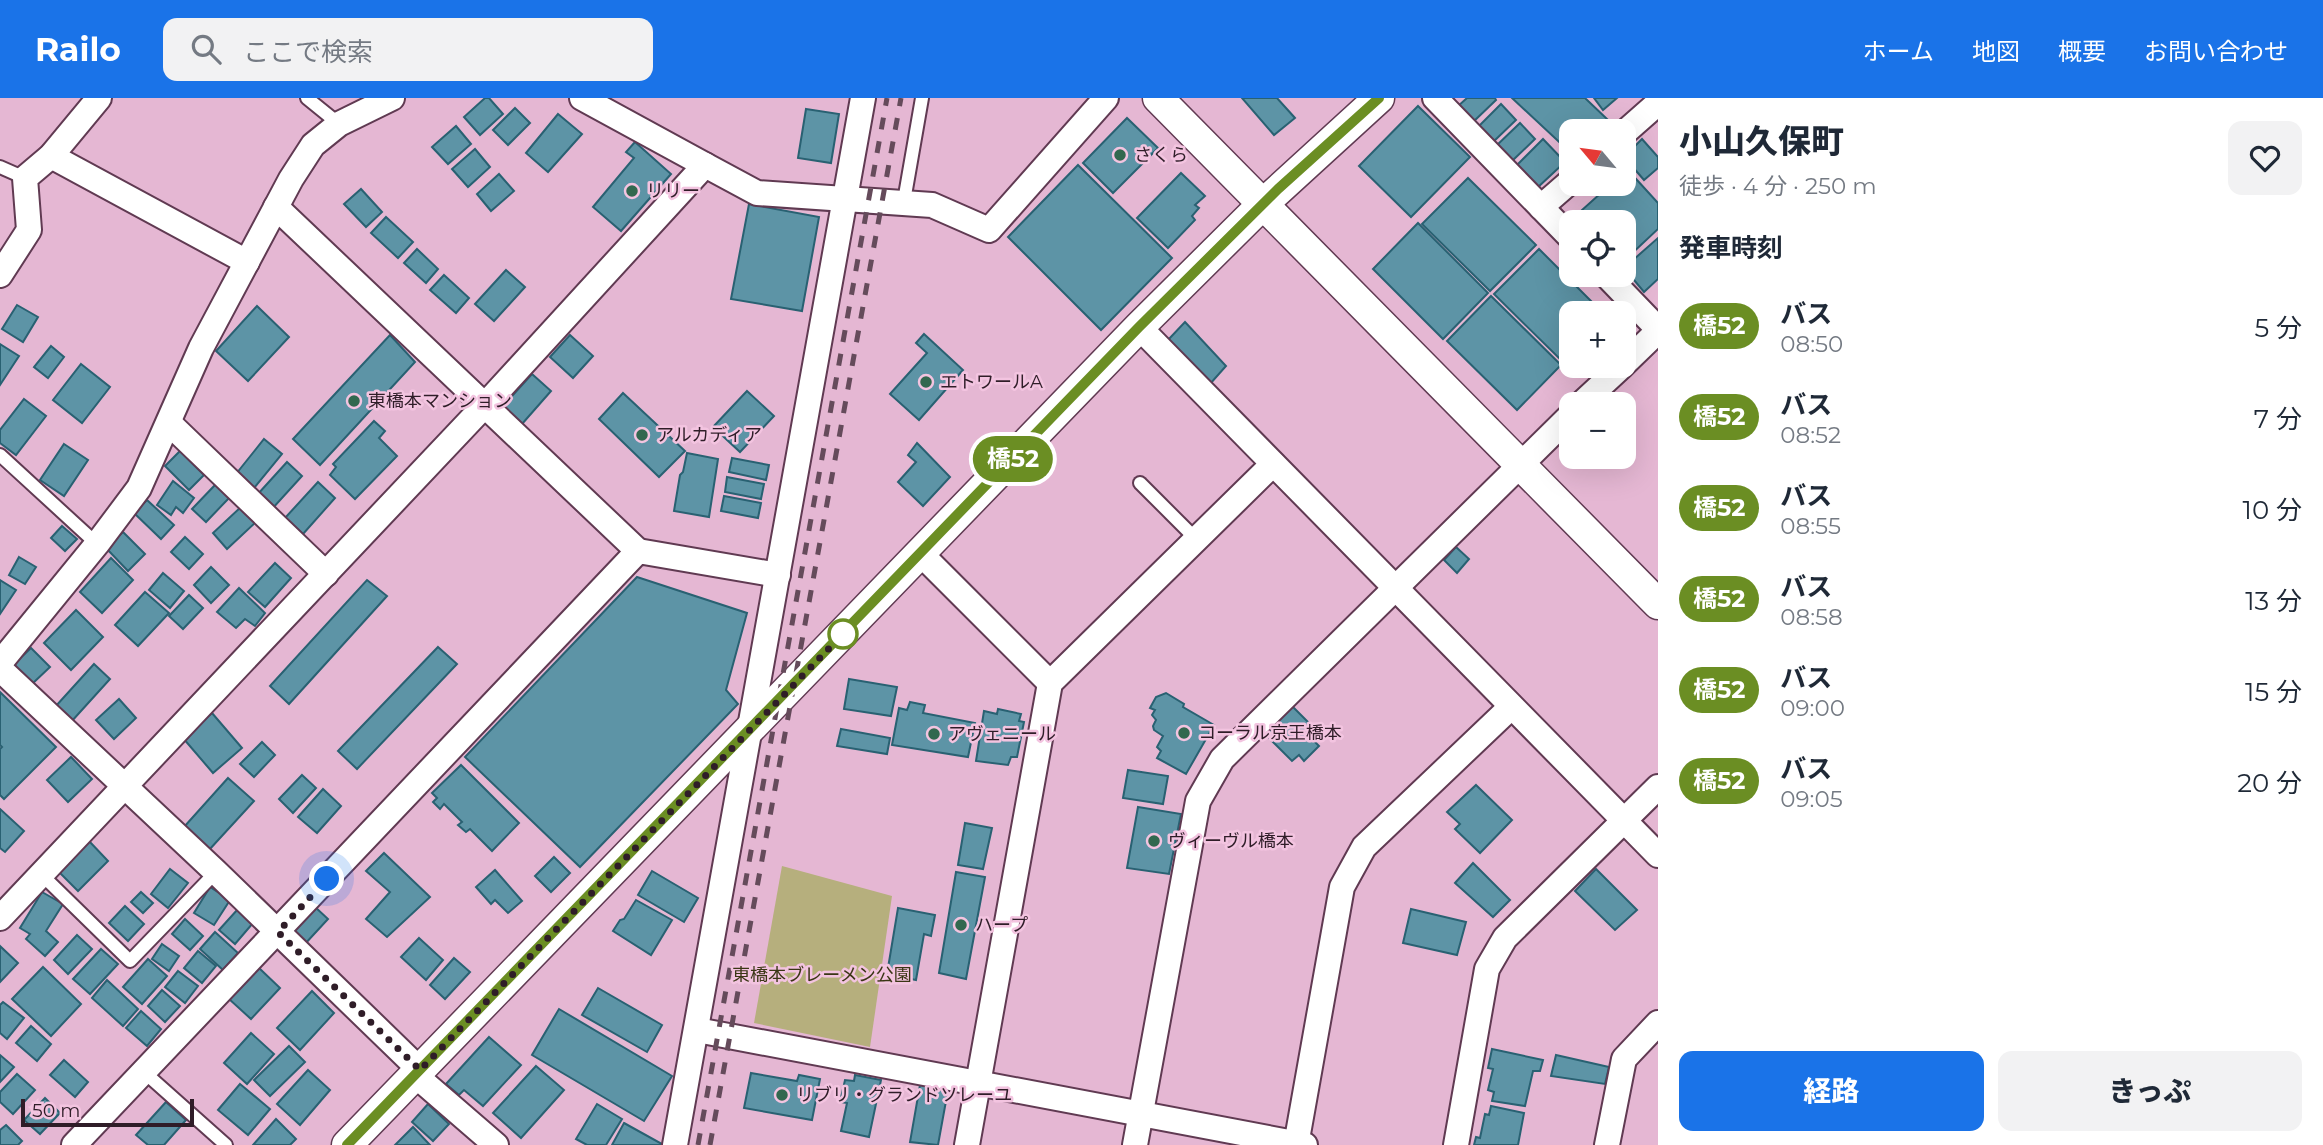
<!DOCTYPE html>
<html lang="ja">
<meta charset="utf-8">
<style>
body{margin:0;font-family:Montserrat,"Noto Sans JP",sans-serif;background:#f2f2f3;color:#1f2937;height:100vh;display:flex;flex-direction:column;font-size:26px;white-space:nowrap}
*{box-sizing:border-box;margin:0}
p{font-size:23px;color:#747a83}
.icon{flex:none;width:38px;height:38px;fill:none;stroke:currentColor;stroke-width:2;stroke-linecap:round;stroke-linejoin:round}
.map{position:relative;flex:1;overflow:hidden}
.panel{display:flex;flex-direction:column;background:#fff;width:665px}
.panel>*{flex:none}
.badge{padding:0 14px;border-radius:23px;font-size:24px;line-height:46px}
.needle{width:46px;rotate:299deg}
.fabs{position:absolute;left:1559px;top:21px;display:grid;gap:14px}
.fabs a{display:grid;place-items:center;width:77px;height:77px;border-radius:14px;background:#fff;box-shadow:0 7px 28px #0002;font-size:35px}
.scale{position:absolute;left:21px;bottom:18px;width:173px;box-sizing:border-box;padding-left:7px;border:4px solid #2f1d28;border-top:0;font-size:19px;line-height:24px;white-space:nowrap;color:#2f1d28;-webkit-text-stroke:5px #f3c4e0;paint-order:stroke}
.you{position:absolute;width:35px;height:35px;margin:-18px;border:5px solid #fff;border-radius:50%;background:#1a73e8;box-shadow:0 0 0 10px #1a73e833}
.map>.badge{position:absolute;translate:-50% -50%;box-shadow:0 0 0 4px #fff}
h2{padding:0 21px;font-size:26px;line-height:63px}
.round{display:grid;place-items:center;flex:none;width:74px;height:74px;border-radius:14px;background:#f2f2f3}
.summary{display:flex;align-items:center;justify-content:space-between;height:119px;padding:0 21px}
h1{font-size:33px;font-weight:800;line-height:52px}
.action{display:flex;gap:14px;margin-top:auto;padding:14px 21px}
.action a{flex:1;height:80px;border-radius:14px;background:#1a73e8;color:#fff;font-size:28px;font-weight:800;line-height:80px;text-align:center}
.action a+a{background:#f2f2f3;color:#1f2937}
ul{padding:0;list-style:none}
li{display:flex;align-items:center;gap:21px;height:91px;padding:0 21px}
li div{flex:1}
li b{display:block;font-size:26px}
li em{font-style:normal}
li .badge{min-width:77px;font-weight:700;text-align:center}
header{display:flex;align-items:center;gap:42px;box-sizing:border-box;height:98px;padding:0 35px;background:#1a73e8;color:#fff}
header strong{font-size:33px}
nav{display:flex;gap:38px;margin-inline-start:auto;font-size:24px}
.search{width:490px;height:63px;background:#f2f2f3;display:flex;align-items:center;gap:18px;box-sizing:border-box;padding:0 24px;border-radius:14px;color:#747a83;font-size:26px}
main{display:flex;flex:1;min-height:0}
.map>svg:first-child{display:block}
.green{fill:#b6af7d}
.building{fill:#5d94a6;stroke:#296172;stroke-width:2}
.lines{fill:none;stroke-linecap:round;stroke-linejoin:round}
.service-casing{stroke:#603a52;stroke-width:16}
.minor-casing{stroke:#603a52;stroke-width:28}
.tertiary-casing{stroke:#603a52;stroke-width:33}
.service{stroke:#fff;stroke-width:12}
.minor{stroke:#fff;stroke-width:24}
.tertiary{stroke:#fff;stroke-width:30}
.rail{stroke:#654b5b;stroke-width:5;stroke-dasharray:12 12;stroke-linecap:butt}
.line-casing{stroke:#fff;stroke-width:16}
.line{stroke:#6b8e23;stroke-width:10}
.walk{stroke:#2f1d28;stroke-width:7;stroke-dasharray:0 12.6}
.poi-dot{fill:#32684f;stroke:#f3c4e0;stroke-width:2.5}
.stop-dot{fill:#fff;stroke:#6b8e23;stroke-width:3.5}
.labels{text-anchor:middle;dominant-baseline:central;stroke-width:5;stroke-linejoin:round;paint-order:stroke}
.poi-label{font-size:18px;fill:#2f1d28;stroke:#f3c4e0;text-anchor:start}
.park-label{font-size:18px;fill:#3a3615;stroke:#f3c4e0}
</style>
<header>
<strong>Railo</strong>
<div class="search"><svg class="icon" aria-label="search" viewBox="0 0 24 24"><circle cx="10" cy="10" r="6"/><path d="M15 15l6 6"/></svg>ここで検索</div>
<nav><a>ホーム</a><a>地図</a><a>概要</a><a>お問い合わせ</a></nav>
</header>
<main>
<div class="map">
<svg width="1658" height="1047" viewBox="0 0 1658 1047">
<rect width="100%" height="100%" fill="#e5b7d3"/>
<polygon class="green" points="782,768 892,798 870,949 754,925"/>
<g class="building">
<polygon points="485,0 489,0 503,16 480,37 464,19"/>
<polygon points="1242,0 1277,0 1295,20 1274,37"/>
<polygon points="1467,0 1495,0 1496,2 1472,25 1457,9"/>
<polygon points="1512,0 1585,0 1607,21 1595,33 1572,33 1572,56"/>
<polygon points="1594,0 1617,0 1603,12"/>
<polygon points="1501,6 1516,22 1492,45 1477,30"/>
<polygon points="1418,8 1470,59 1411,119 1359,68"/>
<polygon points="515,10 530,25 508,47 493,32"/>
<polygon points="806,11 839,16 831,65 798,60"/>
<polygon points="558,16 582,36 548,74 526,55"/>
<polygon points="1127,20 1158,50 1113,95 1083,65"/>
<polygon points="1520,25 1535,41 1511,64 1496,48"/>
<polygon points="456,28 471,46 448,66 432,49"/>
<polygon points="1543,41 1565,64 1537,90 1516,68"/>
<polygon points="1642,41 1658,59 1658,70 1644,82 1624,59"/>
<polygon points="635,44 671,76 621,133 593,109 634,60 626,54"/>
<polygon points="475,51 490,69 468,89 452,71"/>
<polygon points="1078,67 1172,160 1101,232 1008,139"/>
<polygon points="1627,71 1658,105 1658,131 1626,161 1624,158 1624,124 1593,124 1582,112 1611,86 1624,86 1624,73"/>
<polygon points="1181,75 1205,98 1195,107 1199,110 1192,118 1195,122 1168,150 1137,120"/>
<polygon points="499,76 514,93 491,113 477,96"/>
<polygon points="1468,80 1536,147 1490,193 1422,126"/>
<polygon points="361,91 382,114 366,129 344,106"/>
<polygon points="749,106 819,119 802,213 731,201"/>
<polygon points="386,119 413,144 398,160 371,135"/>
<polygon points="1418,125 1488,195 1443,241 1373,171"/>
<polygon points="1658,140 1658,181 1644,194 1624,170"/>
<polygon points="417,151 438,171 426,185 404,165"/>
<polygon points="1539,151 1603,215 1572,215 1572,258 1564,265 1494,196"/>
<polygon points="506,172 525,189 494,223 475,206"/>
<polygon points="444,177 469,200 456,215 430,192"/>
<polygon points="1491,198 1561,267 1517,312 1447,243"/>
<polygon points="17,207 38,219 23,244 2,231"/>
<polygon points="257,208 289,239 248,283 216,253"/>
<polygon points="1185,224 1226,268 1210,286 1167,243"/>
<polygon points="924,236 963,272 919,322 890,296 927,255 916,245"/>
<polygon points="390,237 415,264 320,367 293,341"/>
<polygon points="570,237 593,258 573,280 550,259"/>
<polygon points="0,246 19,258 0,287"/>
<polygon points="51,248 64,259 48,280 34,269"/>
<polygon points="81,266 110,289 82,325 53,302"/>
<polygon points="532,276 551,293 522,326 502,309"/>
<polygon points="747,293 774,318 740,354 713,329"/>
<polygon points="623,295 685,353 659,379 599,321"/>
<polygon points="24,301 46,318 16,357 0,345 0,332"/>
<polygon points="374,323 385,333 379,340 397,358 355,401 330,377 336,369 333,366"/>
<polygon points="264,341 282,356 254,390 236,376"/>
<polygon points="917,345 950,379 923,408 898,384 916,364 908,357"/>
<polygon points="64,346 88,362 64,398 40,382"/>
<polygon points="180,353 204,377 189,392 165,368"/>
<polygon points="687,355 718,361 709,419 674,413 680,377 683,374"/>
<polygon points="732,360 769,367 766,382 729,374"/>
<polygon points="287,364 302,378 272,411 257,397"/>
<polygon points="727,379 764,386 761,401 725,394"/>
<polygon points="173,383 194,400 183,415 176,409 171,417 157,407"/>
<polygon points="318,384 335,400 303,436 285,420"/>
<polygon points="216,386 230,399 206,424 192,411"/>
<polygon points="724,398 761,405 758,420 721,413"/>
<polygon points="147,402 174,427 161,441 134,415"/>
<polygon points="242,408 256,424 227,451 213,435"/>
<polygon points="62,428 77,441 65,453 51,440"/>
<polygon points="123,434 145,456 128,473 106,450"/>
<polygon points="185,439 203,456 189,471 171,454"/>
<polygon points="1456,449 1469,461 1457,475 1444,462"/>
<polygon points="19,459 36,469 25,486 9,477"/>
<polygon points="111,460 133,482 102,515 80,494"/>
<polygon points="275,465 291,480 265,509 248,494"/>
<polygon points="211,469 229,487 211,505 194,487"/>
<polygon points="163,475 184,493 170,510 149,492"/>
<polygon points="637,479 747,515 726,592 738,606 580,769 465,659"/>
<polygon points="0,482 16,492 0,516"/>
<polygon points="367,482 387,498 289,606 270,588"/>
<polygon points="239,490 265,515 255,528 245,521 236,530 217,514"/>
<polygon points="145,494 169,515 138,548 115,527"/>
<polygon points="189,497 203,510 183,531 169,518"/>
<polygon points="76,512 103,539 71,572 44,545"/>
<polygon points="438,549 457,566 357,671 338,653"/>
<polygon points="31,550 50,569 32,586 13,567"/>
<polygon points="94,566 110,581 71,624 55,609"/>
<polygon points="849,581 897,589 891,618 844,611"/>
<polygon points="0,594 56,649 4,701 0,697 0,651 2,649 0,647"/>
<polygon points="1166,595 1184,606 1183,609 1214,627 1186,676 1157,660 1161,653 1157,649 1163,638 1154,632 1153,628 1156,622 1152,617 1155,612 1150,610 1156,599"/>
<polygon points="119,601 136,620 114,641 96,622"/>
<polygon points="910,604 925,607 923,615 975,625 968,659 892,647 899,610 907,612"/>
<polygon points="1292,608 1320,636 1314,643 1319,648 1304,663 1299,657 1292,663 1264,635"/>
<polygon points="998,611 1021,616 1019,623 1024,624 1017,659 1011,659 1008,667 976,663 984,613 997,616"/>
<polygon points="212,615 242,650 213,675 183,640"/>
<polygon points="841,631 890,640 887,656 837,648"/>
<polygon points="262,644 275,657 254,679 240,666"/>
<polygon points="71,659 92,681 68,704 47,682"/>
<polygon points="461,667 519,725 492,753 470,731 466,734 458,727 462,724 444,706 440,711 433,704 437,700 432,695"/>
<polygon points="1128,672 1168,678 1163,706 1123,700"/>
<polygon points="302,677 316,690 293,715 279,701"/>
<polygon points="228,680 254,703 209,752 184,729"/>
<polygon points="1476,687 1512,722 1480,755 1455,731 1460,726 1447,714"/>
<polygon points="323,691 341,708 317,735 298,719"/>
<polygon points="1138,709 1181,716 1169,776 1127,770"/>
<polygon points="0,711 24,733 5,754 0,750"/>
<polygon points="965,725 992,730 983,771 958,767"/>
<polygon points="89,743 108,763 78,793 59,774"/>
<polygon points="384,755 430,799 387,839 366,821 390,794 366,773"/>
<polygon points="554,759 570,775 551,794 535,778"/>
<polygon points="1473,765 1510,802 1493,819 1455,785"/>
<polygon points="170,771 188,785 168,810 151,796"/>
<polygon points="1596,771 1637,812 1615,832 1575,793"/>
<polygon points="495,772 522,803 508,815 495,802 491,806 476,789"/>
<polygon points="652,773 698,800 684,824 638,797"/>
<polygon points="956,774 985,779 966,881 939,875"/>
<polygon points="210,789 230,802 214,827 194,815"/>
<polygon points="42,794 63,806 46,833 58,844 45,858 26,841 30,836 20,830"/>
<polygon points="141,794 153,805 143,815 131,804"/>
<polygon points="636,802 672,822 651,857 613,833 620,822 624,821"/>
<polygon points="125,808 144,826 128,843 109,825"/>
<polygon points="314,808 328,821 304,847 290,833"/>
<polygon points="898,810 935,817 931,838 924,836 916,882 887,876"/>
<polygon points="238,811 253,825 235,846 219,832"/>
<polygon points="1411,811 1466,824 1457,857 1403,845"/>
<polygon points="185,821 203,838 190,852 172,836"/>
<polygon points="215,834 238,855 223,872 200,851"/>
<polygon points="77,837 92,851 68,876 54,862"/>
<polygon points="419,840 443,862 426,882 401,859"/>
<polygon points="162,846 179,858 169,873 152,861"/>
<polygon points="0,848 18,865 0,884"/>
<polygon points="101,851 118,866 90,896 73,881"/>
<polygon points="198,853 216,868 202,885 184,870"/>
<polygon points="454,860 470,874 445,901 430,887"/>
<polygon points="148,861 167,878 142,906 123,889"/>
<polygon points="43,869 81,906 51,938 12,901"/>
<polygon points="258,869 280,890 251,921 229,901"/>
<polygon points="178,873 198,888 185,905 165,889"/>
<polygon points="107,882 138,911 123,928 92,900"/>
<polygon points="598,890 662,927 647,954 582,917"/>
<polygon points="162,892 180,908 165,924 148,908"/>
<polygon points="312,893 334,915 300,952 277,930"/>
<polygon points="3,904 24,920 7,941 0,935 0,907"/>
<polygon points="559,911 672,978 644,1023 532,957"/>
<polygon points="141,913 161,931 147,948 126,930"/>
<polygon points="31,928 51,946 37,963 16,945"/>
<polygon points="251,935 274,956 247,986 224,965"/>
<polygon points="489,939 521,967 483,1008 464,992 459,997 446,986"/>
<polygon points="289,948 305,964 270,998 254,982"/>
<polygon points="1492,951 1543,962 1540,973 1533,973 1525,1008 1492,1003 1494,994 1488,992 1493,971 1488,970"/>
<polygon points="0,957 14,969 0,984"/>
<polygon points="1556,957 1609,969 1605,986 1551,978"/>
<polygon points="64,962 88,984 75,999 50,977"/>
<polygon points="536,968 564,992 521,1040 493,1015"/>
<polygon points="308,972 330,992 300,1027 277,1006"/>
<polygon points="751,975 797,983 799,977 820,981 812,1022 744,1010"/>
<polygon points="17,976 35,992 13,1016 0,1004 0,994"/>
<polygon points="855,977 881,982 869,1039 841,1033 847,1005 840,1004 845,982 854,983"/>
<polygon points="240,986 270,1011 248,1037 218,1012"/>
<polygon points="920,987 948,992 938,1047 910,1044"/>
<polygon points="45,1000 60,1015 40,1036 24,1022"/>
<polygon points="166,1004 186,1022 164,1047 148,1047 136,1037"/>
<polygon points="428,1006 449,1026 433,1043 412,1024"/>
<polygon points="597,1006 622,1021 606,1047 587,1047 576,1041"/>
<polygon points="1491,1008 1524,1015 1518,1047 1474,1047 1476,1039 1480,1040 1485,1016 1489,1017"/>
<polygon points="276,1021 296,1041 290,1047 253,1047"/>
<polygon points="624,1025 662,1046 661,1047 612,1047"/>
<polygon points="6,1027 22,1043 18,1047 0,1047 0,1032"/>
<polygon points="413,1029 430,1047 395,1047"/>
</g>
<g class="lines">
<g class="service-casing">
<g id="service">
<polyline points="307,0 339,26"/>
<polyline points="0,69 25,80"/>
<polyline points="904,103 922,0"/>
<polyline points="0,357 97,446"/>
<polyline points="1140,385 1197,442"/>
<polyline points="41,776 130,863 216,774"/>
<polyline points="144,974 226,1047"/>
</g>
</g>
<g class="minor-casing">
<g id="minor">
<polyline points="582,0 705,67"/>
<polyline points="1435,0 1572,141"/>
<polyline points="1624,35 1658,5"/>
<polyline points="51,58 247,164"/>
<polyline points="276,109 638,453"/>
<polyline points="1541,109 1572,82"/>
<polyline points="0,177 29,132 25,80 51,58 99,0"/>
<polyline points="1606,177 1658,231"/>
<polyline points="1139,229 1658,757"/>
<polyline points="1624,266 1658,233"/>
<polyline points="1581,306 1622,268"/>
<polyline points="169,325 326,476"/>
<polyline points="921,456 1050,585"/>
<polyline points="0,565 97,446 139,390 201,250 291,81 313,47 339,26 392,0"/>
<polyline points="0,571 216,774 420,972"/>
<polyline points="0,820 485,307 705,67 757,95 932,107 989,132 1106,0"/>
<polyline points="697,932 1305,1047"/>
<polyline points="415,977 496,1047"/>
<polyline points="74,1047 638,453 778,477"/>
<polyline points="675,1047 863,0"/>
<polyline points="967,1047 1050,585 1273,366"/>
<polyline points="1135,1047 1198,703 1222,661 1572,316"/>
<polyline points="1296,1047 1342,789 1364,749 1511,609"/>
<polyline points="1456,1047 1487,871 1505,840 1658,689"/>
<polyline points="1607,1047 1624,961 1658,925"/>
</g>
</g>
<g class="tertiary-casing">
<g id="tertiary">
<polyline points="1158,0 1658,506"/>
<polyline points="347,1047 1139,229 1263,106 1379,0"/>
</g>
</g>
<use href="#service" class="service"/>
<use href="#minor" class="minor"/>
<use href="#tertiary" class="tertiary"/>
<g class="rail">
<polyline points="698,1047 887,0"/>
<polyline points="710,1047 901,0"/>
</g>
</g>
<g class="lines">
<g class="line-casing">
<polyline id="line" points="347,1047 1139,229 1278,91 1379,0"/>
</g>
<use href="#line" class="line"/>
<polyline class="walk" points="327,781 278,834 420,972 843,536"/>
</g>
<g class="poi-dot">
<circle cx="1120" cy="57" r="7"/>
<circle cx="632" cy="93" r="7"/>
<circle cx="926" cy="284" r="7"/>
<circle cx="354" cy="303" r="7"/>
<circle cx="642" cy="337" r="7"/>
<circle cx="1184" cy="635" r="7"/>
<circle cx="934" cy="636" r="7"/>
<circle cx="1154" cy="743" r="7"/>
<circle cx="961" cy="827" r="7"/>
<circle cx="782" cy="997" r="7"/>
</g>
<circle class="stop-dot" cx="843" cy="536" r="14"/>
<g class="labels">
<g class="poi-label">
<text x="1134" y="57">さくら</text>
<text x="646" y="93">リリー</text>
<text x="940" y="284">エトワールA</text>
<text x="368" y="303">東橋本マンション</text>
<text x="656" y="337">アルカディア</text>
<text x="1198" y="635">コーラル京王橋本</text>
<text x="948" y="636">アヴェニール</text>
<text x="1168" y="743">ヴィーヴル橋本</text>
<text x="975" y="827">ハープ</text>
<text x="796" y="997">リブリ・グランドソレーユ</text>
</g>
<g class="park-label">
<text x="822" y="877">東橋本ブレーメン公園</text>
</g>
</g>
</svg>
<div class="fabs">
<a><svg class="needle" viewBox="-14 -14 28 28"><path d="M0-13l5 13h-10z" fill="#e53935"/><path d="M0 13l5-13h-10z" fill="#747a83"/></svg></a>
<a><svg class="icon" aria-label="locate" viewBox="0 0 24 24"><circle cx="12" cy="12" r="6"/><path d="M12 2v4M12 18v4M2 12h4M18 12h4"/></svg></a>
<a>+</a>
<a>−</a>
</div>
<div class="scale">50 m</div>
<div class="you" style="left:327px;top:781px"></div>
<b class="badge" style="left:1013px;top:361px;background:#6b8e23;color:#fff">橋52</b>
</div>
<section class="panel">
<div class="summary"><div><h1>小山久保町</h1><p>徒歩 · 4 分 · 250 m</p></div><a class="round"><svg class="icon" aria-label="heart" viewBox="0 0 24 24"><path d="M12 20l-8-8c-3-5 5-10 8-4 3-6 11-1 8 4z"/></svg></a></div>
<h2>発車時刻</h2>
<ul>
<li><span class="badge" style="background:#6b8e23;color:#fff">橋52</span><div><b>バス</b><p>08:50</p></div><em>5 分</em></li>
<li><span class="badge" style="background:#6b8e23;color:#fff">橋52</span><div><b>バス</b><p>08:52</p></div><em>7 分</em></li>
<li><span class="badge" style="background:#6b8e23;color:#fff">橋52</span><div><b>バス</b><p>08:55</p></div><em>10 分</em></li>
<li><span class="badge" style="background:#6b8e23;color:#fff">橋52</span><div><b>バス</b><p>08:58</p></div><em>13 分</em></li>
<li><span class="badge" style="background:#6b8e23;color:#fff">橋52</span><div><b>バス</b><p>09:00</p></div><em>15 分</em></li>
<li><span class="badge" style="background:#6b8e23;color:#fff">橋52</span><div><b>バス</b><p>09:05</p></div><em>20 分</em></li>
</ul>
<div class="action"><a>経路</a><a>きっぷ</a></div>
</section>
</main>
